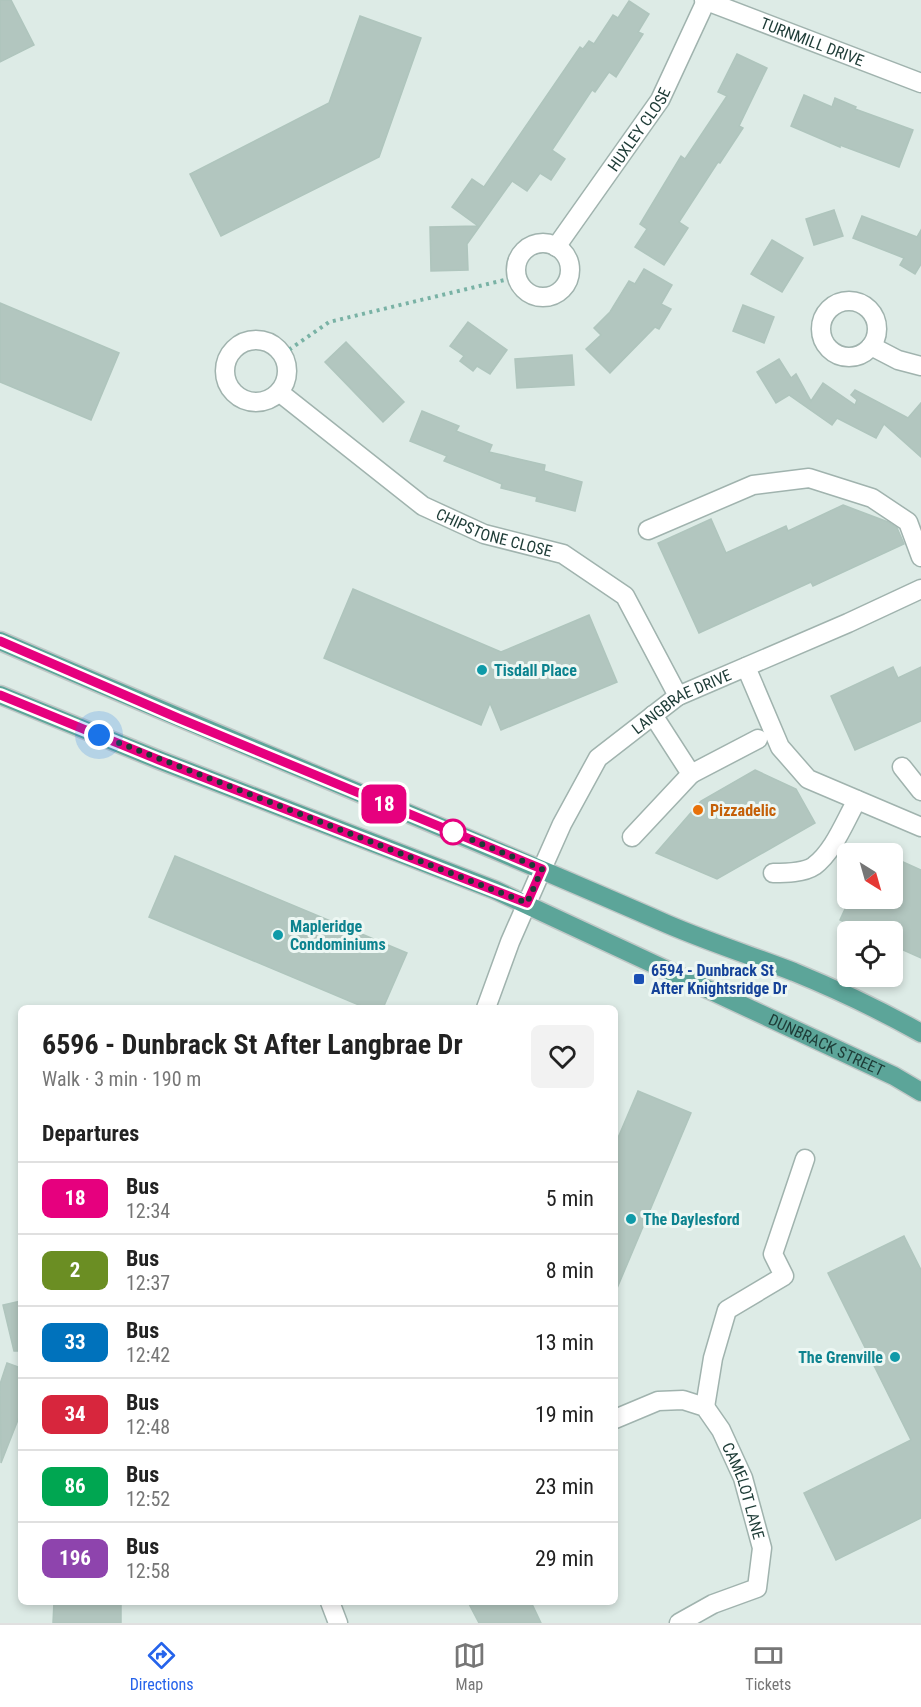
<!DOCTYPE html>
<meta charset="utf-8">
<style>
body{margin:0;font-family:"Roboto Condensed",sans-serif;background:#f2f2f2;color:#222;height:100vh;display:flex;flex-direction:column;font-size:22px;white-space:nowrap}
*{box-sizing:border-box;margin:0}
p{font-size:20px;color:#767676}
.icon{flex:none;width:33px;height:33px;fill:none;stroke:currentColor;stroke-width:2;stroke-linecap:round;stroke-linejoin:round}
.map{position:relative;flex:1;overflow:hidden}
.drawer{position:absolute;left:18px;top:1005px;width:600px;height:600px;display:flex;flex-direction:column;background:#fff;border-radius:9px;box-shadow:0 3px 9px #0003}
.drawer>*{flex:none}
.badge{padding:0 12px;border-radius:9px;font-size:21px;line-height:39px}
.needle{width:39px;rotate:143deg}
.controls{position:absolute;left:837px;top:843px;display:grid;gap:12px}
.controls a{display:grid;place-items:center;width:66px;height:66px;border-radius:9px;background:#fff;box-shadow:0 3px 9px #0003;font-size:30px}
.you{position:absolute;width:30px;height:30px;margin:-15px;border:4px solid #fff;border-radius:50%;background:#1a73e8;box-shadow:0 0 0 9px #1a73e833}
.map>.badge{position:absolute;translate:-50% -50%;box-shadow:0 0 0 3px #fff}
h2{padding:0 24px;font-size:22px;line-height:54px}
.round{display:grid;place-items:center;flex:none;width:63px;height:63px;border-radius:9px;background:#f2f2f2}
.overview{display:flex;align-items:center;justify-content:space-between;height:102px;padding:0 24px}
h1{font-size:28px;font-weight:700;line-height:45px}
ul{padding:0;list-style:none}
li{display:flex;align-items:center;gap:18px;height:72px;padding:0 24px;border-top:2px solid #e0e0e0}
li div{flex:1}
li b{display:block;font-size:22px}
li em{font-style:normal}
li .badge{min-width:66px;font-weight:700;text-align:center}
.tab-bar{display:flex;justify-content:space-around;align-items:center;height:84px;border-top:2px solid #e0e0e0;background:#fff;font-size:16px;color:#767676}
.tab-bar a{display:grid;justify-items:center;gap:3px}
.tab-bar .on{color:#2563eb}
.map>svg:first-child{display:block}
.building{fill:#b2c6bf;stroke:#afc5bd;stroke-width:1.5}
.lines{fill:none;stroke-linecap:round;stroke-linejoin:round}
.minor-casing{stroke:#a0b3ae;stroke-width:21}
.major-casing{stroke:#c0c8c7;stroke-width:21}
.path{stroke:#79b2a5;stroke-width:4;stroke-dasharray:3 4.5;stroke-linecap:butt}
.minor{stroke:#fff;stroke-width:18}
.major{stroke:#5ca599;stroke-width:18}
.line-casing{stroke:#fff;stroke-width:14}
.line{stroke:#e6007e;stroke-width:9}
.walk{stroke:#1d3b36;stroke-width:6;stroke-dasharray:0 10.8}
.culture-dot{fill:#0f9aa8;stroke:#edf7f3;stroke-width:2}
.food-dot{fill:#e8710a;stroke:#edf7f3;stroke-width:2}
.stop-dot{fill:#fff;stroke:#e6007e;stroke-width:3}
.transit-dot{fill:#1a4fb4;stroke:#edf7f3;stroke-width:2}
.labels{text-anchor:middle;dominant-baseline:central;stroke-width:6;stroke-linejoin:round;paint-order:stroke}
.street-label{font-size:16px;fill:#1d3b36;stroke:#edf7f3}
.culture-label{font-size:16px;font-weight:bold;fill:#0d838f;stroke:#edf7f3;text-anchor:start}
.food-label{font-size:16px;font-weight:bold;fill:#c56008;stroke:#edf7f3;text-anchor:start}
.transit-label{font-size:16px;font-weight:bold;fill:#164399;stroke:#edf7f3;text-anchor:start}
</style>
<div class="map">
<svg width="921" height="1623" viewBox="0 0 921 1623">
<rect width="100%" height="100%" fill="#ddebe6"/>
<g class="building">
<polygon points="0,0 11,0 34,45 0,62"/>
<polygon points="629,1 649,14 638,32 643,34 616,77 609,72 595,92 592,90 552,150 565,159 551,180 540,173 527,191 512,181 467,244 468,270 431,271 430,227 478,226 452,207 472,179 484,187 580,47 583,49 589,41 594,44 613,15 618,18"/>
<polygon points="360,16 421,38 379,157 221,236 190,174 329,103"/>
<polygon points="737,54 767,68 739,126 743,128 720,163 718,162 679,222 688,228 664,265 635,247 647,229 640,224 681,156 685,159 727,96 718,92"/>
<polygon points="804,95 832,107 835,98 856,107 855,109 913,130 899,167 840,145 840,147 791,126"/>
<polygon points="834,210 843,236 814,245 806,219"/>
<polygon points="862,216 917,237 921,230 921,264 915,274 900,265 904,258 853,238"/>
<polygon points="772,240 803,258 782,292 751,274"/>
<polygon points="644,269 672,285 661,304 671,309 659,329 655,327 610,373 586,349 601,335 594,328 610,312 629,281 635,284"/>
<polygon points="0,303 119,353 91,420 0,382"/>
<polygon points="743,305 774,317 764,343 733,331"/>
<polygon points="468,322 507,350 490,374 477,366 473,371 460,361 464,356 450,346"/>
<polygon points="346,342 404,402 383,422 325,362"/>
<polygon points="572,355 574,385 517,388 515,359"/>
<polygon points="779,359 791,378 796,374 811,401 823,383 855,405 857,400 851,395 855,390 908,418 921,403 921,457 884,424 876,438 837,418 832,425 789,395 776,403 757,372"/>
<polygon points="422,411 459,426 456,431 492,445 489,452 545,465 544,471 582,482 575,511 536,501 537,497 501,488 502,484 444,461 447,456 410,441"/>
<polygon points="843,505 888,522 897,528 904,544 813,586 811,582 699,633 658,543 711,519 726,553 786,526 788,531"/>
<polygon points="353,589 501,652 589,615 617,682 501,730 490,703 481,725 324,658"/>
<polygon points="893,667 898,678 921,667 921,721 855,750 831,696"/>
<polygon points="755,770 796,789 815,823 717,879 656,853 701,801"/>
<polygon points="175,856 407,953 383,1008 366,1008 149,917"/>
<polygon points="892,857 921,870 921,958 892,945 892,932 864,932 840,920 850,898 892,898"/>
<polygon points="638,1091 691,1113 615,1293 615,1145"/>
<polygon points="904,1236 921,1270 921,1518 836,1560 804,1493 911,1440 828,1273"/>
<polygon points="21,1301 21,1351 14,1351 3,1305"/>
<polygon points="7,1363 21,1368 21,1412 1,1463 0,1384"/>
<polygon points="54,1602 121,1602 121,1623 53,1623"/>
<polygon points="468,1602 531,1602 541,1623 479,1623"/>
</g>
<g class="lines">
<g class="minor-casing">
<g id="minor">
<path id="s1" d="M704 0 921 83"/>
<circle cx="543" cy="270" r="27"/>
<path id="s2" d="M556 247 660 100 706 1"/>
<circle cx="849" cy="329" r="28"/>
<circle cx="256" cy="371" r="31"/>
<polyline points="871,346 898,360 921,366"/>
<path id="s3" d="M279 392 423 506 484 534 563 554 625 596 678 696"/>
<polyline points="648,530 753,485 809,478 872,498 908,522 921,557"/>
<polyline points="746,667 780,747 808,779 921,827"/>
<polyline points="902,767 921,791"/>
<polyline points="691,774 758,739"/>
<polyline points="632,837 691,774 653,715"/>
<path d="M773 873C785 873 804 873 814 866 834 851 845 821 857 800"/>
<path id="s4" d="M486 1008 510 942 542 869 562 824 598 758 678 696 848 623 921 589"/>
<polyline points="705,1407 713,1358 727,1310 784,1276 773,1254 805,1159"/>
<path id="s5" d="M615 1419 658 1401 683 1400 705 1407 721 1430 743 1478 762 1548 757 1588 713 1604 679 1623"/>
<polyline points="330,1602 338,1623"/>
</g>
</g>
<g class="major-casing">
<g id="major">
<path d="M0 641C221 737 446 827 667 924 709 942 752 956 794 972 838 990 880 1010 921 1033"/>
<path id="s6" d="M0 695 159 760 495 890 894 1076 921 1092"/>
</g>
</g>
<polyline class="path" points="283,354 329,322 517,277"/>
<use href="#minor" class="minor"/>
<use href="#major" class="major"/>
</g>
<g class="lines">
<g class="line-casing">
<polyline id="line" points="0,641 178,718 542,869 527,903 159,760 0,695"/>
</g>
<use href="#line" class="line"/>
<polyline class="walk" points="99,735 527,903 542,869 453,832"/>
</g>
<g class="culture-dot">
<circle cx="482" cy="670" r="6"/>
<circle cx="278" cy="935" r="6"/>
<circle cx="631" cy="1219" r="6"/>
<circle cx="895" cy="1357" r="6"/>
</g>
<circle class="food-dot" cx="698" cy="810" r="6"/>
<circle class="stop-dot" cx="453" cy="832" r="12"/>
<rect class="transit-dot" x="633" y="973" width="12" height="12" rx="3"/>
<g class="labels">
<g class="street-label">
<text stroke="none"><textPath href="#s1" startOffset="116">TURNMILL DRIVE</textPath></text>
<text stroke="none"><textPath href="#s2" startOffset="144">HUXLEY CLOSE</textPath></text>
<text stroke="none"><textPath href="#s3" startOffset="260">CHIPSTONE CLOSE</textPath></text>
<text stroke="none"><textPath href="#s4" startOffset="376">LANGBRAE DRIVE</textPath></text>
<text stroke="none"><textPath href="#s6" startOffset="898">DUNBRACK STREET</textPath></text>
<text stroke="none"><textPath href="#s5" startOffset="188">CAMELOT LANE</textPath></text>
</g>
<g class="culture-label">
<text x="494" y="670">Tisdall Place</text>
<text x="290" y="926">Mapleridge<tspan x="290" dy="18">Condominiums</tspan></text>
<text x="643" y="1219">The Daylesford</text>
<text x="883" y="1357" text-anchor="end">The Grenville</text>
</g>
<g class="food-label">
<text x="710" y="810">Pizzadelic</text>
</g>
<g class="transit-label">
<text x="651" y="970">6594 - Dunbrack St<tspan x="651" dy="18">After Knightsridge Dr</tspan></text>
</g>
</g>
</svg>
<div class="controls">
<a><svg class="needle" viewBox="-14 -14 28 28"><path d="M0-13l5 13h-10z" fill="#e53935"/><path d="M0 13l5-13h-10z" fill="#767676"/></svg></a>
<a><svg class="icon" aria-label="locate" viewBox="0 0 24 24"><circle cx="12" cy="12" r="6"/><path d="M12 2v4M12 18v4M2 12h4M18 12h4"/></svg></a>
</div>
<div class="you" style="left:99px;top:735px"></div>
<b class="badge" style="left:384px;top:804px;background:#e6007e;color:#fff">18</b>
<section class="drawer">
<div class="overview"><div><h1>6596 - Dunbrack St After Langbrae Dr</h1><p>Walk · 3 min · 190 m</p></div><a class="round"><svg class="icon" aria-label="heart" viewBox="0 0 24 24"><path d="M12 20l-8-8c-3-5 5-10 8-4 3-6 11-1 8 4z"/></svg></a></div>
<h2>Departures</h2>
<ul>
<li><span class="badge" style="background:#e6007e;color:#fff">18</span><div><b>Bus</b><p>12:34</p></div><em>5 min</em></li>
<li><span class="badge" style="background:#6b8e23;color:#fff">2</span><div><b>Bus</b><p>12:37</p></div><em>8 min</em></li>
<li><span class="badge" style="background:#0072bc;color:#fff">33</span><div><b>Bus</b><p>12:42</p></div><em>13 min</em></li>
<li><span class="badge" style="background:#d7263d;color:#fff">34</span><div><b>Bus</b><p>12:48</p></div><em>19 min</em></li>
<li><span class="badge" style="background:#00a651;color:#fff">86</span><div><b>Bus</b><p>12:52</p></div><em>23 min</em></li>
<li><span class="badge" style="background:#8e44ad;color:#fff">196</span><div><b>Bus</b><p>12:58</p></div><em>29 min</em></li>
</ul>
</section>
</div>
<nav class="tab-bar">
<a class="on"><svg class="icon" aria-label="directions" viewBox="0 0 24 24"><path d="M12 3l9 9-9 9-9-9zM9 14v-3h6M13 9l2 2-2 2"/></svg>Directions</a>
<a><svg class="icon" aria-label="map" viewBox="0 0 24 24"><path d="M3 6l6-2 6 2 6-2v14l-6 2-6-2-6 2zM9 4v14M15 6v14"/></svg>Map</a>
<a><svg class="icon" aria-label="tickets" viewBox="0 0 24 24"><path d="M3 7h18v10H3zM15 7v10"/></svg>Tickets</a>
</nav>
